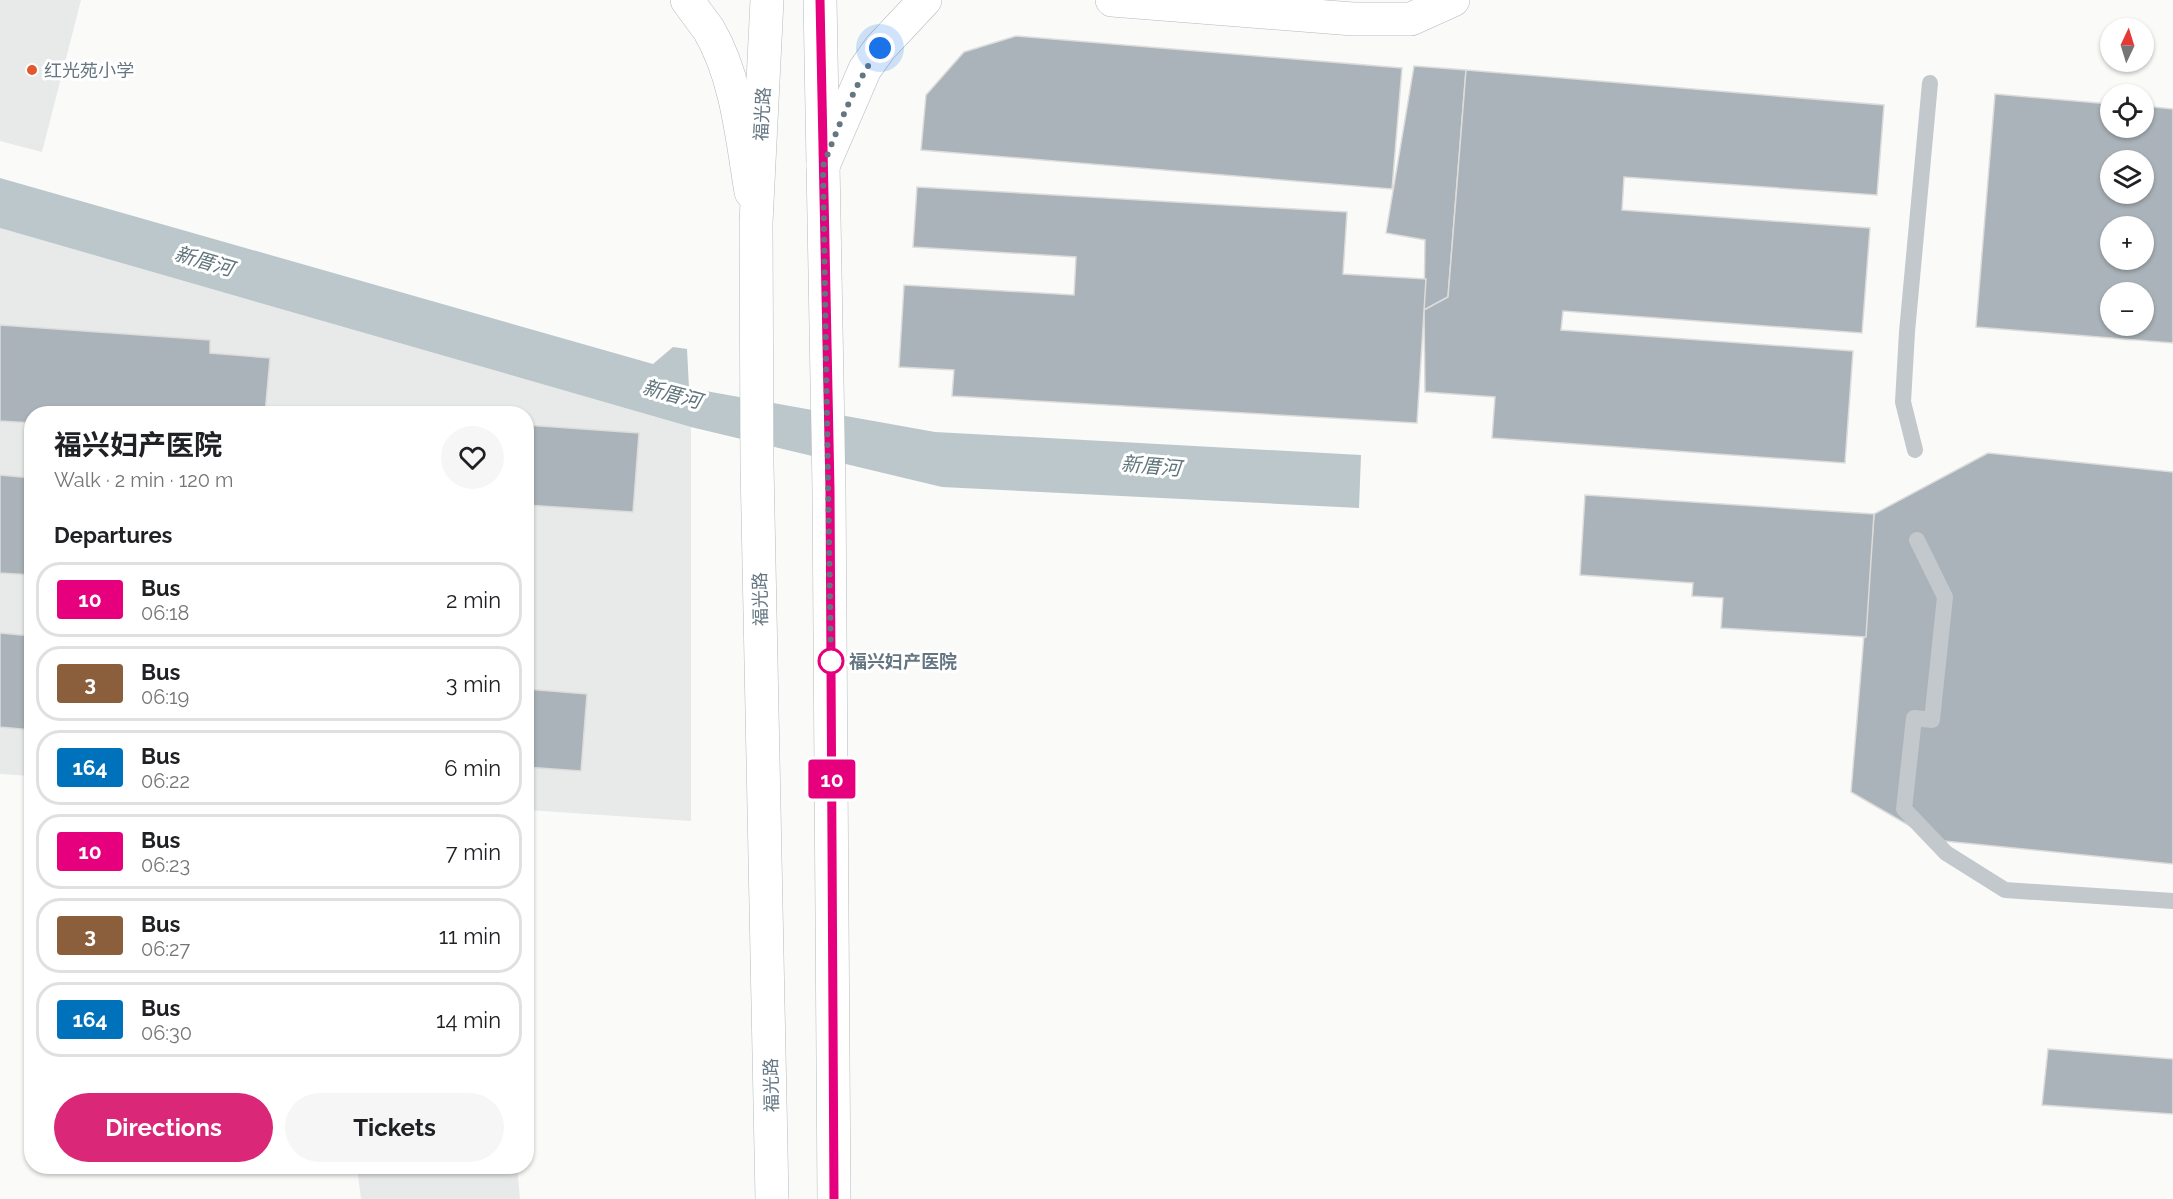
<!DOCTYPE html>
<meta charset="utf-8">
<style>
body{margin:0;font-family:Raleway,"Noto Sans SC",sans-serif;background:#f6f6f6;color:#202124;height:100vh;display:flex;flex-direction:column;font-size:22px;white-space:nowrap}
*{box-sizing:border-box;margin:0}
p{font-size:20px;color:#757577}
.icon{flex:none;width:33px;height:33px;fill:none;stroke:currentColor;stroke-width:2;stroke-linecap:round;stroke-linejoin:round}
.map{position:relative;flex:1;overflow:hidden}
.panel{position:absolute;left:24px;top:406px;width:510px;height:768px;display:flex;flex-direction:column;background:#fff;border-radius:24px;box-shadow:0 2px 4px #0004}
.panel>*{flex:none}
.badge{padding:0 12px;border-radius:4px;font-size:21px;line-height:39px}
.needle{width:39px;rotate:4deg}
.tools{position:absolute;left:2100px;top:18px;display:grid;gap:12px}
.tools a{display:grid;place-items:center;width:54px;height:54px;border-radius:50%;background:#fff;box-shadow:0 2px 4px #0004;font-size:30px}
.you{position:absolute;width:30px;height:30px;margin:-15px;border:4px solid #fff;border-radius:50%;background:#1a73e8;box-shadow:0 0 0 9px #1a73e833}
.map>.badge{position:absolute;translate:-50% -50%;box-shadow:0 0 0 3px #fff}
h2{padding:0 30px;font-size:22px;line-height:54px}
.round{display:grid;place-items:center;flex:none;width:63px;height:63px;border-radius:32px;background:#f6f6f6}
.overview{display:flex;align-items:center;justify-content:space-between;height:102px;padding:0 30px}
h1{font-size:28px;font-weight:700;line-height:45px}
.button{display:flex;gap:12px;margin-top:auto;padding:12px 30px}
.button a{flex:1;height:69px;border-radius:36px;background:#db2777;color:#fff;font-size:24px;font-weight:700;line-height:69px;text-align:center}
.button a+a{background:#f6f6f6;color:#202124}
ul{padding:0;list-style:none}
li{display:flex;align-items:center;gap:18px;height:75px;margin:0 12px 9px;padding:0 18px;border:3px solid #e0e0e0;border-radius:24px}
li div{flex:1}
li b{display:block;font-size:22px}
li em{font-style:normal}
li .badge{min-width:66px;font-weight:700;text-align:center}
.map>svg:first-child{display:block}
.built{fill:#e8e9e9}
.water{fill:#bbc7cb}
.building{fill:#aab3b9;stroke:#dcdcda;stroke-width:1.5;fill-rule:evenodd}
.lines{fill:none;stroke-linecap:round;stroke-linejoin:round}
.secondary-casing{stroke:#b3babf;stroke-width:34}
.primary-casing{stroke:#b5babe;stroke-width:34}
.lane{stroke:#c3c8cc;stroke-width:16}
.secondary{stroke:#fff;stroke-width:33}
.primary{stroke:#fff;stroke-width:33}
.line-casing{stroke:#fff;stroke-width:14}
.line{stroke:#e6007e;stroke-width:9}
.walk{stroke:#657683;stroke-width:6;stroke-dasharray:0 10.8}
.poi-dot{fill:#e4572e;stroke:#fff;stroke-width:2}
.stop-dot{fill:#fff;stroke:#e6007e;stroke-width:3}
.labels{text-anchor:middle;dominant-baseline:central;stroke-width:6;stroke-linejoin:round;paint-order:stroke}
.poi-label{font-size:18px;fill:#657683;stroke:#fff;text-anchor:start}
.street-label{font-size:18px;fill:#657683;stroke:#fff}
.stop-label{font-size:18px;font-weight:bold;fill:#657683;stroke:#fff;text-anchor:start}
.water-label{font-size:20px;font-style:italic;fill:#60757c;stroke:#fff}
</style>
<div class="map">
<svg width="2173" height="1199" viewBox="0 0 2173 1199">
<rect width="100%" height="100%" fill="#fafaf8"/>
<g class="built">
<polygon points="0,0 81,0 42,152 0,141"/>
<polygon points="0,228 691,427 691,821 527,810 526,414 32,414 31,776 0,774"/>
<polygon points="357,1167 517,1167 520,1199 361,1199"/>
</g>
<polygon class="water" points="0,178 653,364 673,347 687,349 689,388 935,432 1361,455 1359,508 942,487 691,427 0,228"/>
<g class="building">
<polygon points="1016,36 1402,68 1392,189 921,150 926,95 964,52"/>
<polygon points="1414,66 1466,70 1448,297 1424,310 1425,240 1386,233"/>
<polygon points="1466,70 1884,105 1877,195 1624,177 1622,210 1870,228 1862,333 1563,311 1561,330 1853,351 1845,463 1492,438 1495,397 1425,392 1424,310 1448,297"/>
<path d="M1995 94 2110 104V128H2144V106L2173 109V343L1976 327ZM2110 160H2144V194H2110ZM2110 226H2144V260H2110ZM2110 292H2144V326H2110Z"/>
<polygon points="917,187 1347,212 1343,274 1426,279 1417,423 952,396 954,370 899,367 904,285 1074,295 1076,257 913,247"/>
<polygon points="0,325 210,340 210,353 270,358 265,414 32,414 32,423 0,421"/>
<polygon points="320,411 367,414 320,414"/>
<polygon points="526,425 639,433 633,512 526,505"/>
<polygon points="1988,453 2173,472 2173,864 1934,840 1851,792 1874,514"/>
<polygon points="0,475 32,478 32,575 0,573"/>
<polygon points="1585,495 1874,514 1866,637 1721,628 1723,598 1692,596 1693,583 1580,575"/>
<polygon points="0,633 32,636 32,730 0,727"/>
<polygon points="526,689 587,694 581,771 526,767"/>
<polygon points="2048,1049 2173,1059 2173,1114 2042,1105"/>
</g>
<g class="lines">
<g class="secondary-casing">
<g id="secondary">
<path d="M687 0C694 10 702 20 709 30 737 78 742 138 751 192"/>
<polyline points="1112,0 1353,19 1411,19 1453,0"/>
<polyline points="823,166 865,69 880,48 925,0"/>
</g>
</g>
<g class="primary-casing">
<g id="primary">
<polyline points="767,0 756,223 757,465 772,1199"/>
<polyline points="820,0 829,489 834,1199"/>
</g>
</g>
<g class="lane">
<polyline points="1915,450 1903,402 1907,332 1930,83"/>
<polyline points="1917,540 1945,597 1932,720 1914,718 1904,809 1946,853 2005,890 2173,901"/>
</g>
<use href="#secondary" class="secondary"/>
<use href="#primary" class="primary"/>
</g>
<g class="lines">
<g class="line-casing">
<polyline id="line" points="820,0 830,489 834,1199"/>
</g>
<use href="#line" class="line"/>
<path class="walk" d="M831 661 823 166C839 126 854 84 880 48"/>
</g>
<circle class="poi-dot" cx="32" cy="70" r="6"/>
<circle class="stop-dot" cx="831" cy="661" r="12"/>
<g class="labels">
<g class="poi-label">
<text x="44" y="70">红光苑小学</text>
</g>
<g class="street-label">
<text transform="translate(762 114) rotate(-87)">福光路</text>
<text transform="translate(760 599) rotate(-91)">福光路</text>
<text transform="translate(771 1085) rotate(-91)">福光路</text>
</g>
<g class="stop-label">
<text x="849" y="661">福兴妇产医院</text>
</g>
<g class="water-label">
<text transform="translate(204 261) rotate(16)">新厝河</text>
<text transform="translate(672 394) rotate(15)">新厝河</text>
<text transform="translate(1151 466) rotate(5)">新厝河</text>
</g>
</g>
</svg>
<div class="tools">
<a><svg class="needle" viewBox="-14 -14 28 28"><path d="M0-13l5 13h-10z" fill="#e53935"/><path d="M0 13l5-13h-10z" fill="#757577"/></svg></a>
<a><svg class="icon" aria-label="locate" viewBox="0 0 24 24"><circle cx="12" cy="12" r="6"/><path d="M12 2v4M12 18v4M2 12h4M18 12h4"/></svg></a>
<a><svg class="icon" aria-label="layers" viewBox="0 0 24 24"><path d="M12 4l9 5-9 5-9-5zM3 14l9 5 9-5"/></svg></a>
<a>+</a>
<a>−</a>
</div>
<div class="you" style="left:880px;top:48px"></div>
<b class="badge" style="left:832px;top:779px;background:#e6007e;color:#fff">10</b>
<section class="panel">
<div class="overview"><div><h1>福兴妇产医院</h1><p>Walk · 2 min · 120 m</p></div><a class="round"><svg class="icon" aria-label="heart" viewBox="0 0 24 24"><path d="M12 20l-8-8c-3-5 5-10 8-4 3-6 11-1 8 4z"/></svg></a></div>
<h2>Departures</h2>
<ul>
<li><span class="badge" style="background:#e6007e;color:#fff">10</span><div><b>Bus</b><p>06:18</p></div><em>2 min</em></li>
<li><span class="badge" style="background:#8b5e3c;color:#fff">3</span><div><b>Bus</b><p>06:19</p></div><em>3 min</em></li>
<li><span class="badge" style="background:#0072bc;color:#fff">164</span><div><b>Bus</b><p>06:22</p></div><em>6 min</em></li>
<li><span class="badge" style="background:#e6007e;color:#fff">10</span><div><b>Bus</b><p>06:23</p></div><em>7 min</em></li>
<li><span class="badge" style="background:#8b5e3c;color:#fff">3</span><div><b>Bus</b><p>06:27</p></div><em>11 min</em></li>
<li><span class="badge" style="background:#0072bc;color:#fff">164</span><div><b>Bus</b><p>06:30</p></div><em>14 min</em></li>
</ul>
<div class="button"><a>Directions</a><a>Tickets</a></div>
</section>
</div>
